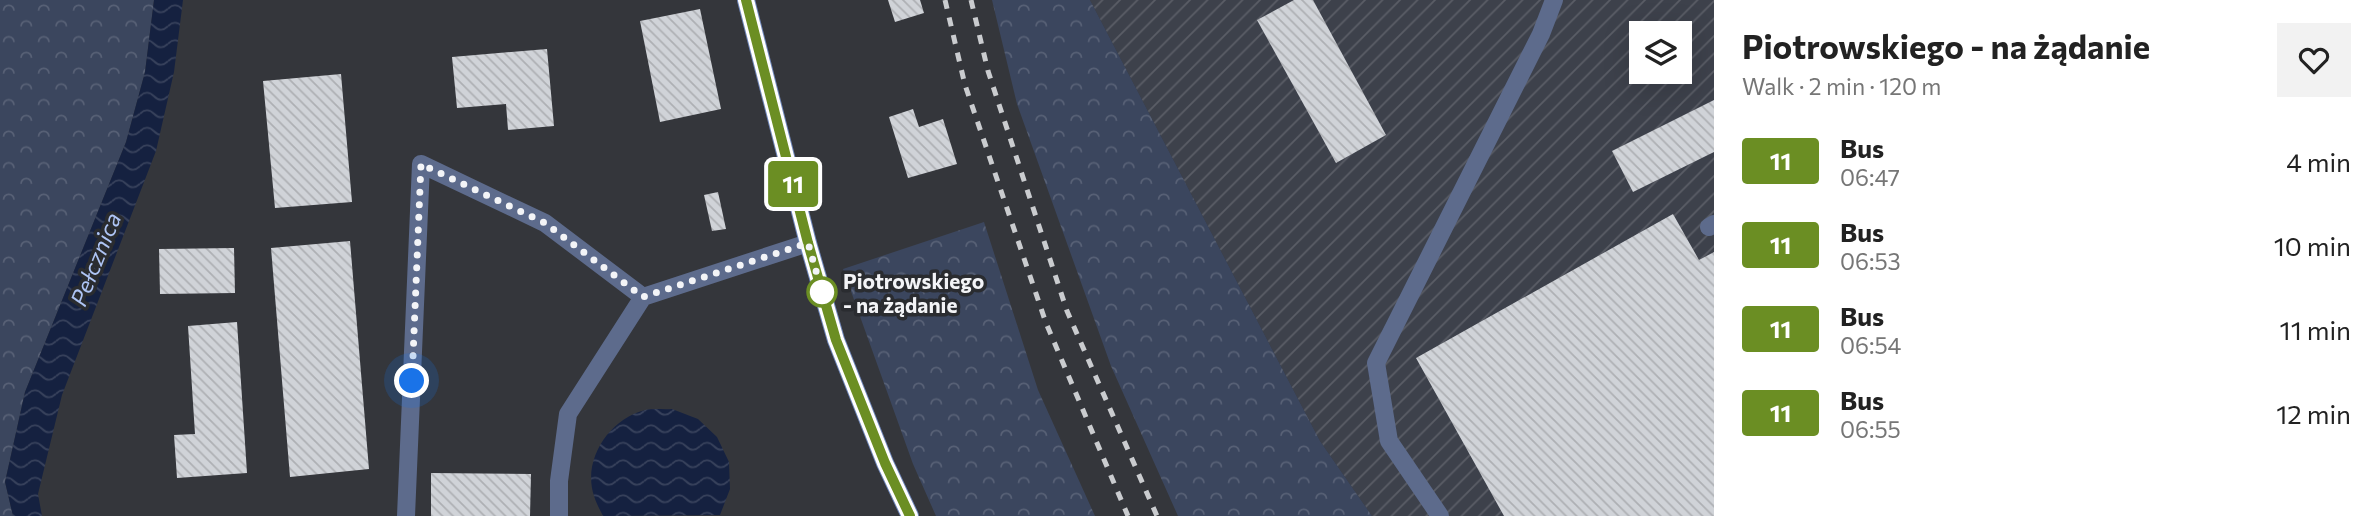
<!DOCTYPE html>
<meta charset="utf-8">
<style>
body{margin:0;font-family:Commissioner,sans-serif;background:#f2f2f2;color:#222;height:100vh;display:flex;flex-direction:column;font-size:26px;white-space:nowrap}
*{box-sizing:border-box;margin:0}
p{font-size:23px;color:#767676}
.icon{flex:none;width:38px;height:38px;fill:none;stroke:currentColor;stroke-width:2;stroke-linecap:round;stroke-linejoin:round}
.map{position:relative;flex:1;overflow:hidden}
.details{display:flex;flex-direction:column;background:#fff;width:665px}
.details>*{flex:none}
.badge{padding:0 14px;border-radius:5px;font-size:24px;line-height:46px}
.fabs{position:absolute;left:1629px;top:21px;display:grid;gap:14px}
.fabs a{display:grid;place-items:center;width:63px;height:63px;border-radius:0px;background:#fff;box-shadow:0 7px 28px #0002;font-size:35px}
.you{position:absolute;width:35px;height:35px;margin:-18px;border:5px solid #fff;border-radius:50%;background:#1a73e8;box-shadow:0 0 0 10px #1a73e833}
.map>.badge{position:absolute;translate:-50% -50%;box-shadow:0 0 0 4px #fff}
.round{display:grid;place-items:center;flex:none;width:74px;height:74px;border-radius:0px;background:#f2f2f2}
.headline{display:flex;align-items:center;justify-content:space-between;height:119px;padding:0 28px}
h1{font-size:33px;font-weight:700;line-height:52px}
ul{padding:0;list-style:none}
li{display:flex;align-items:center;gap:21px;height:84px;padding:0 28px}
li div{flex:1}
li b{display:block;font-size:26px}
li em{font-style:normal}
li .badge{min-width:77px;font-weight:700;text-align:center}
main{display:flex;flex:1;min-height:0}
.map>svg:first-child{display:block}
.industrial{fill:url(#industrial-furrows);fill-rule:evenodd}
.forest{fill:url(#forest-crowns)}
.water{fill:url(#water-waves)}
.building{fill:url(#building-back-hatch)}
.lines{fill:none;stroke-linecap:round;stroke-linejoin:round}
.lane{stroke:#5d6b8c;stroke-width:18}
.secondary{stroke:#7188bb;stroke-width:18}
.rail{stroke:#cacccf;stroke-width:5;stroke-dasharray:9 9;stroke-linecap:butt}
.line-casing{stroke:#fff;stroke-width:16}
.line{stroke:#6b8e23;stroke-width:10}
.walk{stroke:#f3f4f7;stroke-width:7;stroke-dasharray:0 12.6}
.stop-dot{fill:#fff;stroke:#6b8e23;stroke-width:3.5}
.labels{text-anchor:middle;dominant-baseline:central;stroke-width:7;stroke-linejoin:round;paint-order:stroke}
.stop-label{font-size:21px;font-weight:bold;fill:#f3f4f7;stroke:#2a2c30;text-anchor:start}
.water-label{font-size:23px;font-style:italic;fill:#aec4f4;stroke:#2a2c30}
</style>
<main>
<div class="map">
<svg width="1714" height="516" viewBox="0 0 1714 516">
<defs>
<pattern id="industrial-furrows" width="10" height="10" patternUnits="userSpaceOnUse" patternTransform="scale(1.75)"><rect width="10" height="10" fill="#3d414b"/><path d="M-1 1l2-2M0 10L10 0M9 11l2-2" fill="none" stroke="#5a5d66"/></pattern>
<pattern id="forest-crowns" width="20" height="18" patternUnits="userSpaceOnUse" patternTransform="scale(1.75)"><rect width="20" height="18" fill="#3b465e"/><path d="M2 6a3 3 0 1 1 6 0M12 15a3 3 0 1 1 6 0" fill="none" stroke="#586176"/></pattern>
<pattern id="water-waves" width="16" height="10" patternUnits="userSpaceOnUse" patternTransform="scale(1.75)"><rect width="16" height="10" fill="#152140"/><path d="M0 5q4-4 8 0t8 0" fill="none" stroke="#38425c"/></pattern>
<pattern id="building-back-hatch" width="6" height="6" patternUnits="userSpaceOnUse" patternTransform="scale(1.75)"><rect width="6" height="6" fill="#d0d3d8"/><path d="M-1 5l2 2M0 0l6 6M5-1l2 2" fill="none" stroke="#aeb0b4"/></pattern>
</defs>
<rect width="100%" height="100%" fill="#34363b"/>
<path class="industrial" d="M1090 0H1714V516H1372L1320 441ZM1642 33H1680V72H1642Z"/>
<g class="forest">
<polygon points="0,0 154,0 145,72 126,142 25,392 5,482 13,516 0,516"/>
<polygon points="992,0 1090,0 1320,441 1372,516 1178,516 1111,366 1017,104"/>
<polygon points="984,222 1038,390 1095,516 936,516 913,464 843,269"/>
</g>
<g class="water">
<polygon points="154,0 183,0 174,72 156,151 62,395 38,494 42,516 13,516 5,482 25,392 126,142 145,72"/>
<path d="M672 409 698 419 717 437 729 462 730 489 720 515 603 516C600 510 596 503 594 496 582 460 609 419 645 410 653 408 664 410 672 409Z"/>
</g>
<g class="building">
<polygon points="888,0 920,0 924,13 895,22"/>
<polygon points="1294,0 1313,0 1386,135 1336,163 1257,20"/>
<polygon points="700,9 721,109 660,122 640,21"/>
<polygon points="547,49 554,126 508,130 506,104 457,108 452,57"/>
<polygon points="341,74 352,202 275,208 263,81"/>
<polygon points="1714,100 1714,152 1633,192 1612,151"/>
<polygon points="913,109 919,127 943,119 957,164 908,178 889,117"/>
<polygon points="718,192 726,229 712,231 704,195"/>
<polygon points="1673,214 1699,260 1714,252 1714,516 1504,516 1416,358"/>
<polygon points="350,241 369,469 290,477 271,248"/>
<polygon points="234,248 235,293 160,294 159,249"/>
<polygon points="237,322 247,473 177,478 174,435 195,434 188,326"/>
<polygon points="431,473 531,474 530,516 431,516"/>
</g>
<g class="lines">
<g class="lane">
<polyline points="1709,227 1714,224"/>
<polyline points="406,516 421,164 545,223 643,297"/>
<polyline points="559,516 559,481 568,414 643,297 808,243"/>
<polyline points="1440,516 1389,441 1376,363 1541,34 1554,0"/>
</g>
<polyline class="secondary" points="746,0 808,243 836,340 885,463 910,516"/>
<g class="rail">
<polyline points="945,0 965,85 1046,323 1128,516"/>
<polyline points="971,0 988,71 1067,311 1157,516"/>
</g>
</g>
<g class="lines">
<g class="line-casing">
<polyline id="line" points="746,0 808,243 836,340 885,463 910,516"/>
</g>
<use href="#line" class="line"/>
<polyline class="walk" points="412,381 421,164 545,223 643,297 808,243 822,292"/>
</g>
<circle class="stop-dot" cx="822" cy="292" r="14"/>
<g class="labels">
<g class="stop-label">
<text x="843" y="280">Piotrowskiego<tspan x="843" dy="24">- na żądanie</tspan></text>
</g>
<g class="water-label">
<text transform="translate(95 259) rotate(-68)">Pełcznica</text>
</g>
</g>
</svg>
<div class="fabs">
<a><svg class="icon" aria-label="layers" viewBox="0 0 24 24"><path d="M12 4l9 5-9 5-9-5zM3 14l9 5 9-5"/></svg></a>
</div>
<div class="you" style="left:412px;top:381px"></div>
<b class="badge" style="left:793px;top:184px;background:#6b8e23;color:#fff">11</b>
</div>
<section class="details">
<div class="headline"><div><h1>Piotrowskiego - na żądanie</h1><p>Walk · 2 min · 120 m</p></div><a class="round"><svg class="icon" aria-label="heart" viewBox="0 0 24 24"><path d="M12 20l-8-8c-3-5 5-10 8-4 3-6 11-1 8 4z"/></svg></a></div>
<ul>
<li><span class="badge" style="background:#6b8e23;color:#fff">11</span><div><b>Bus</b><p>06:47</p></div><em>4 min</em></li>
<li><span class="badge" style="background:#6b8e23;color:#fff">11</span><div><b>Bus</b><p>06:53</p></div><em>10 min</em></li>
<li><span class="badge" style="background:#6b8e23;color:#fff">11</span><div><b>Bus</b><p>06:54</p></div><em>11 min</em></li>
<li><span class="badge" style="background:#6b8e23;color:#fff">11</span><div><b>Bus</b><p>06:55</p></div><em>12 min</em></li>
</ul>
</section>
</main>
